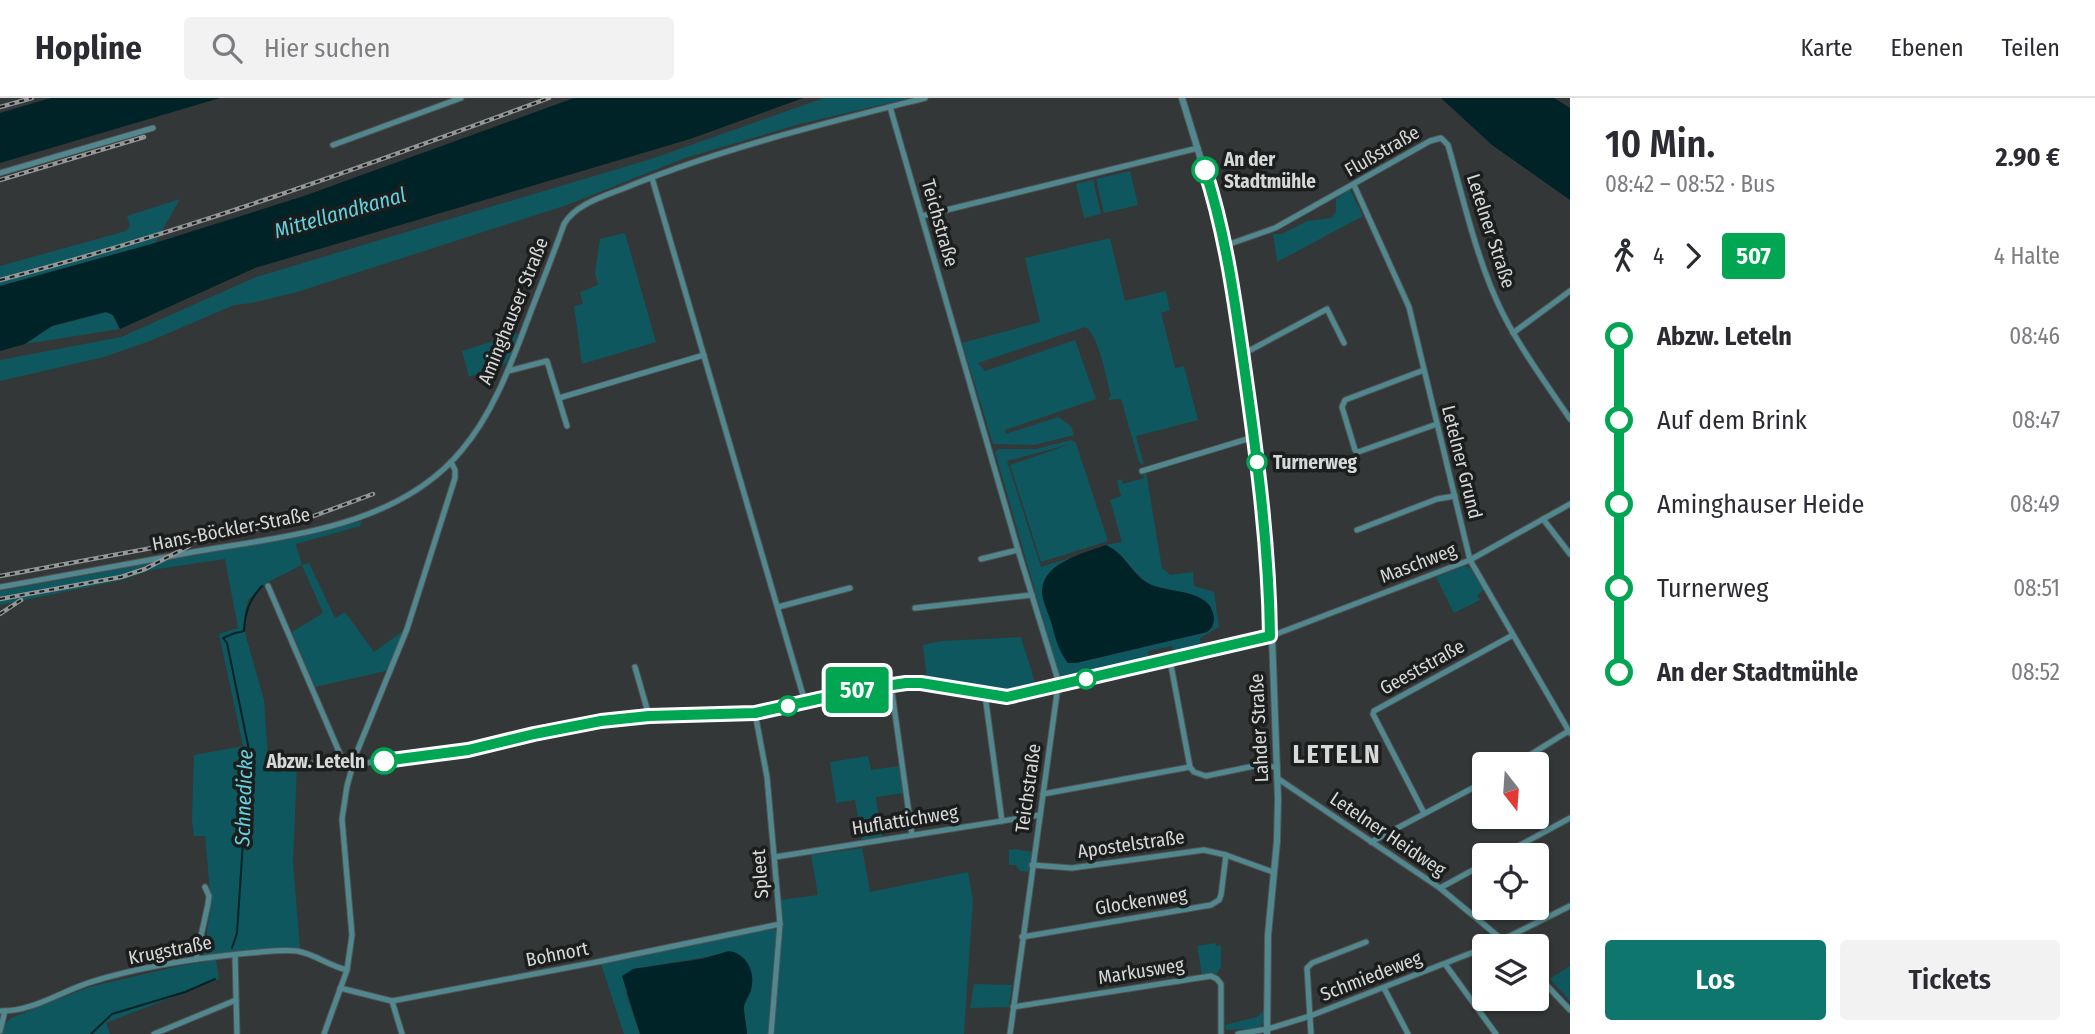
<!DOCTYPE html>
<html lang="de">
<meta charset="utf-8">
<style>
body{margin:0;font-family:"Fira Sans Condensed",sans-serif;background:#f2f2f3;color:#2b2b33;height:100vh;display:flex;flex-direction:column;font-size:26px;white-space:nowrap}
*{box-sizing:border-box;margin:0}
p{font-size:23px;color:#7c7c81}
.icon{flex:none;width:38px;height:38px;fill:none;stroke:currentColor;stroke-width:2;stroke-linecap:round;stroke-linejoin:round}
.map{position:relative;flex:1;overflow:hidden}
.panel{display:flex;flex-direction:column;background:#fff;width:525px}
.panel>*{flex:none}
.badge{padding:0 14px;border-radius:5px;font-size:24px;line-height:46px}
.needle{width:46px;rotate:163deg}
.buttons{position:absolute;left:1472px;top:654px;display:grid;gap:14px}
.buttons a{display:grid;place-items:center;width:77px;height:77px;border-radius:7px;background:#fff;box-shadow:0 2px 5px #0004;font-size:35px}
.map>.badge{position:absolute;translate:-50% -50%;box-shadow:0 0 0 4px #fff}
.legs{display:flex;align-items:center;gap:10px;height:77px;padding:0 35px;font-size:23px}
.legs p{margin-inline-start:auto}
.overview{display:flex;align-items:center;justify-content:space-between;height:119px;padding:0 35px}
h1{font-size:38px;font-weight:600;line-height:52px}
.primary-button{display:flex;gap:14px;margin-top:auto;padding:14px 35px}
.primary-button a{flex:1;height:80px;border-radius:7px;background:#0f766e;color:#fff;font-size:28px;font-weight:600;line-height:80px;text-align:center}
.primary-button a+a{background:#f2f2f3;color:#2b2b33}
ul{padding:0 35px;list-style:none}
li{display:flex;align-items:center;gap:24px;height:84px;font-size:26px}
li i{display:grid;place-items:center;width:10px;height:100%;margin:0 9px;background:currentColor}
li i::after{content:'';width:18px;height:18px;margin:-9px;border:5px solid;border-radius:50%;background:#fff}
li p{margin-inline-start:auto}
li:first-child i{background:linear-gradient(#0000 50%,currentColor 0)}
li:last-child i{background:linear-gradient(currentColor 50%,#0000 0)}
header{display:flex;align-items:center;gap:42px;box-sizing:border-box;height:98px;padding:0 35px;background:#fff;border-bottom:2px solid #e1e1e2}
header strong{font-size:33px}
nav{display:flex;gap:38px;margin-inline-start:auto;font-size:24px}
.search{width:490px;height:63px;background:#f2f2f3;display:flex;align-items:center;gap:18px;box-sizing:border-box;padding:0 24px;border-radius:7px;color:#7c7c81;font-size:26px}
main{display:flex;flex:1;min-height:0}
.map>svg:first-child{display:block}
.green{fill:#0f575e}
.water{fill:#002328}
.lines{fill:none;stroke-linecap:round;stroke-linejoin:round}
.stream{stroke:#002328;stroke-width:2}
.minor-casing{stroke:#515454;stroke-width:7}
.tertiary-casing{stroke:#515454;stroke-width:8}
.minor{stroke:#51888f;stroke-width:5}
.tertiary{stroke:#51888f;stroke-width:6}
.rail-casing{stroke:#949797;stroke-width:4.5}
.rail{stroke:#1c1e1e;stroke-width:2;stroke-dasharray:5;stroke-linecap:butt}
.line-1-casing{stroke:#fff;stroke-width:16}
.line-1{stroke:#00a651;stroke-width:10}
.stop-1-dot{fill:#fff;stroke:#00a651;stroke-width:3.5}
.labels{text-anchor:middle;dominant-baseline:central;stroke-width:7;stroke-linejoin:round;paint-order:stroke}
.street-label{font-size:19px;fill:#d7d9d9;stroke:#1c1e1e}
.stop-label{font-size:19px;font-weight:bold;fill:#d7d9d9;stroke:#1c1e1e;text-anchor:start}
.water-label{font-size:21px;font-style:italic;fill:#63d1de;stroke:#1c1e1e}
.district-label{font-size:26px;font-weight:bold;letter-spacing:2px;fill:#d7d9d9;stroke:#1c1e1e}
</style>
<header>
<strong>Hopline</strong>
<div class="search"><svg class="icon" aria-label="search" viewBox="0 0 24 24"><circle cx="10" cy="10" r="6"/><path d="M15 15l6 6"/></svg>Hier suchen</div>
<nav><a>Karte</a><a>Ebenen</a><a>Teilen</a></nav>
</header>
<main>
<div class="map">
<svg width="1570" height="936" viewBox="0 0 1570 936">
<rect width="100%" height="100%" fill="#333737"/>
<g class="green">
<polygon points="824,0 910,0 800,26 685,60 567,107 297,194 252,205 234,207 150,243 104,259 0,283 0,262 121,239 256,179 651,61"/>
<polygon points="1130,73 1138,107 1104,115 1096,81"/>
<polygon points="1093,82 1101,116 1084,120 1076,86"/>
<polygon points="1350,91 1363,118 1277,164 1273,136 1282,136 1307,123 1331,120 1336,114 1336,101"/>
<polygon points="180,101 155,145 0,188 0,168 126,133 130,128 127,118"/>
<polygon points="625,135 656,244 582,266 574,208 583,206 580,194 598,187 595,175 600,141"/>
<path d="M1110 140 1125 203 1166 193 1170 212 1161 215 1175 270 1184 268 1198 322 1136 338 1144 367 1139 364 1121 301 1108 302 1111 297C1106 281 1099 236 1085 229L978 265 985 273 1075 242 1096 301 1005 332 1006 336 1058 319 1071 328 1074 337 1034 347 993 346 962 245 1040 224 1025 160Z"/>
<polygon points="106,214 113,217 120,231 25,246 52,228"/>
<polygon points="519,235 507,265 469,279 462,253"/>
<path d="M1071 342 1076 345 1108 443 1041 464 1010 367 1071 346 1007 363 1041 469 1073 459 1053 472 1042 495 1065 562 1067 564 1076 565 1207 534 1213 529 1211 508C1194 493 1174 498 1155 489 1134 479 1127 458 1106 447L1122 444 1110 402 1121 398 1117 383 1121 381 1123 386 1144 380 1143 377 1146 374 1162 470 1170 477 1193 474 1194 488 1214 494 1219 529 1200 540 1202 552 1175 559 1172 548 1148 553 1150 564 1065 583 1060 580 995 354 999 351H1036Z"/>
<polygon points="362,423 360,428 296,446 302,467 309,465 335,520 345,514 374,554 403,533 390,572 315,589 292,534 323,515 302,467 264,486 248,502 244,519 245,535 264,602 268,661 263,670 297,668 293,765 300,850 204,857 211,804 205,738 194,738 192,723 194,657 243,648 219,536 238,530 225,461 151,472 122,482 0,507 0,493 305,437"/>
<polygon points="1465,468 1470,470 1484,492 1477,497 1480,502 1454,515 1436,479"/>
<polygon points="1021,539 1037,591 1001,596 927,583 923,547 942,543"/>
<polygon points="868,658 871,672 900,668 904,695 876,699 882,740 862,743 855,702 836,705 830,664"/>
<polygon points="862,750 870,794 968,774 973,802 964,936 774,936 783,826 780,802 818,797 811,757"/>
<polygon points="1015,751 1032,754 1029,774 1020,773 1016,767 1009,767 1009,752"/>
<polygon points="773,830 777,834 769,936 747,936 744,909 751,891 713,858 633,871 626,896 640,936 624,936 601,866"/>
<polygon points="1215,845 1216,848 1221,847 1221,869 1216,877 1213,875 1202,876 1197,848"/>
<polygon points="216,862 219,881 106,925 110,936 2,936 4,927 11,920 89,889 179,868"/>
<polygon points="1570,868 1570,903 1550,881"/>
<polygon points="974,886 1012,887 1009,909 970,910"/>
<polygon points="1265,911 1264,924 1260,930 1226,932 1225,927 1257,919"/>
</g>
<g class="water">
<polygon points="51,0 220,0 0,65 0,15"/>
<polygon points="574,0 803,0 690,41 255,170 120,231 113,217 106,214 52,228 25,246 0,253 0,188 155,145 304,98"/>
<polygon points="1441,0 1554,0 1570,10 1570,102 1492,47"/>
<path d="M1106 447C1127 457 1129 473 1146 484 1164 496 1206 489 1213 515 1215 523 1214 528 1207 534L1076 565H1068C1058 553 1055 538 1051 524 1048 514 1042 503 1042 493 1043 464 1085 455 1106 447Z"/>
<path d="M729 853C747 856 756 874 751 892 750 897 745 902 744 908 743 916 747 927 747 936H640L622 878 633 871 701 861Z"/>
</g>
<g class="lines">
<g class="stream">
<path d="M232 850 237 835 249 652 227 545 223 540 235 535 244 533C245 514 249 502 262 488"/>
<polyline points="91,936 112,916 185,894 215,881"/>
</g>
<g class="minor-casing">
<g id="minor">
<polyline points="890,9 1018,452 1057,579 1058,588 1010,936"/>
<polyline points="333,47 461,0"/>
<polyline points="0,75 153,30"/>
<polyline points="652,80 805,604"/>
<polyline points="1354,87 1409,209 1470,462 1570,635"/>
<polyline points="922,118 1198,50"/>
<path d="M1224 148 1275 130 1430 43 1441 40 1448 47C1464 103 1477 164 1503 216 1522 253 1547 287 1570 321"/>
<polyline points="1513,235 1570,193"/>
<polyline points="1243,256 1327,211 1344,245"/>
<polyline points="1424,272 1345,302 1342,309 1355,352 1358,354 1437,326"/>
<polyline points="508,273 547,263 567,328"/>
<polyline points="559,300 704,257"/>
<polyline points="1142,373 1254,339"/>
<polyline points="1543,421 1570,456"/>
<polyline points="1357,432 1437,401 1455,398"/>
<polyline points="981,461 1018,452"/>
<polyline points="268,488 343,663 357,666 469,652 534,636 601,623 649,618 755,615 859,592 906,585 921,585 1007,599 1271,538 1470,462 1570,406"/>
<path d="M0 489C63 478 126 466 188 455 282 438 396 431 461 353 493 316 511 266 528 221 540 189 553 158 564 126 577 104 609 97 632 87 727 49 826 25 925 0"/>
<polyline points="778,509 850,490"/>
<polyline points="915,510 1032,497"/>
<polyline points="1170,562 1190,669 1194,674 1206,678 1254,668 1277,669"/>
<polyline points="635,569 649,618"/>
<polyline points="891,587 912,737"/>
<polyline points="985,597 1002,723"/>
<polyline points="755,615 767,679 780,826 771,936"/>
<polyline points="289,667 343,663"/>
<polyline points="1514,667 1570,632"/>
<polyline points="1277,680 1440,790 1511,849"/>
<polyline points="1043,696 1190,669"/>
<polyline points="1424,715 1373,616 1374,613 1513,537"/>
<polyline points="1371,744 1484,684"/>
<polyline points="1500,758 1570,720"/>
<polyline points="775,759 1040,717"/>
<polyline points="1032,767 1072,770 1204,752 1226,757 1273,774"/>
<polyline points="1440,790 1484,766"/>
<polyline points="1022,839 1211,807 1219,802 1221,797 1226,757"/>
<polyline points="1488,849 1570,808"/>
<polyline points="235,857 237,936"/>
<polyline points="196,861 208,806 209,798 205,789"/>
<polyline points="1445,866 1496,936"/>
<polyline points="1536,876 1570,912"/>
<polyline points="340,890 392,903 597,864 780,826"/>
<polyline points="1384,890 1408,936"/>
<polyline points="392,903 402,936"/>
<polyline points="1013,909 1211,878 1217,881 1221,886 1221,936"/>
<path d="M0 913C32 914 62 893 91 884 142 868 197 860 249 855 265 854 281 851 297 853 315 856 329 868 347 872"/>
<polyline points="0,933 5,913"/>
<polyline points="154,936 236,902"/>
<polyline points="324,936 347,872 352,837 342,721 347,688 356,656 407,531 455,380 455,372 451,364"/>
<polyline points="1238,936 1268,931 1310,918 1484,850"/>
<polyline points="1311,936 1307,870 1312,865 1366,844"/>
</g>
</g>
<g class="tertiary-casing">
<polyline id="tertiary" points="1182,0 1218,117 1241,244 1264,418 1270,484 1278,701 1277,743 1268,837 1267,936"/>
</g>
<use href="#minor" class="minor"/>
<use href="#tertiary" class="tertiary"/>
<g class="rail-casing">
<g id="rail">
<polyline points="0,9 32,0"/>
<polyline points="0,82 144,39"/>
<path d="M0 182C187 133 368 67 549 0"/>
<polyline points="0,478 303,422 373,396"/>
<polyline points="0,501 121,479 145,471 189,448"/>
<polyline points="0,516 21,502"/>
</g>
</g>
<use href="#rail" class="rail"/>
</g>
<g class="lines">
<g class="line-1-casing">
<path id="line-1" d="M384 663 468 652 534 636 601 623 649 618 755 615 859 592 906 585H921L1007 599 1270 538C1269 452 1258 367 1246 282 1236 212 1227 140 1205 72"/>
</g>
<use href="#line-1" class="line-1"/>
</g>
<g class="stop-1-dot">
<circle cx="1205" cy="72" r="12"/>
<circle cx="1257" cy="364" r="9"/>
<circle cx="1086" cy="581" r="9"/>
<circle cx="788" cy="608" r="9"/>
<circle cx="384" cy="663" r="12"/>
</g>
<g class="labels">
<g class="street-label">
<text transform="translate(1382 53) rotate(-30)">Flußstraße</text>
<text transform="translate(940 125) rotate(74)">Teichstraße</text>
<text transform="translate(1491 133) rotate(72)">Letelner Straße</text>
<text transform="translate(513 213) rotate(-68)">Aminghauser Straße</text>
<text transform="translate(1462 364) rotate(76)">Letelner Grund</text>
<text transform="translate(231 431) rotate(-11)">Hans-Böckler-Straße</text>
<text transform="translate(1418 465) rotate(-21)">Maschweg</text>
<text transform="translate(1422 569) rotate(-29)">Geeststraße</text>
<text transform="translate(1259 630) rotate(-93)">Lahder Straße</text>
<text transform="translate(1028 690) rotate(-82)">Teichstraße</text>
<text transform="translate(905 722) rotate(-9)">Huflattichweg</text>
<text transform="translate(1388 736) rotate(34)">Letelner Heidweg</text>
<text transform="translate(1131 746) rotate(-8)">Apostelstraße</text>
<text transform="translate(760 776) rotate(-94)">Spleet</text>
<text transform="translate(1141 803) rotate(-9)">Glockenweg</text>
<text transform="translate(170 852) rotate(-11)">Krugstraße</text>
<text transform="translate(557 856) rotate(-11)">Bohnort</text>
<text transform="translate(1141 873) rotate(-9)">Markusweg</text>
<text transform="translate(1371 878) rotate(-21)">Schmiedeweg</text>
</g>
<g class="stop-label">
<text x="1224" y="61">An der<tspan x="1224" dy="22">Stadtmühle</tspan></text>
<text x="1273" y="364">Turnerweg</text>
<text x="365" y="663" text-anchor="end">Abzw. Leteln</text>
</g>
<g class="water-label">
<text transform="translate(340 115) rotate(-16)">Mittellandkanal</text>
<text transform="translate(244 700) rotate(-88)">Schnedicke</text>
</g>
<g class="district-label">
<text x="1337" y="656">LETELN</text>
</g>
</g>
</svg>
<div class="buttons">
<a><svg class="needle" viewBox="-14 -14 28 28"><path d="M0-13l5 13h-10z" fill="#e53935"/><path d="M0 13l5-13h-10z" fill="#7c7c81"/></svg></a>
<a><svg class="icon" aria-label="locate" viewBox="0 0 24 24"><circle cx="12" cy="12" r="6"/><path d="M12 2v4M12 18v4M2 12h4M18 12h4"/></svg></a>
<a><svg class="icon" aria-label="layers" viewBox="0 0 24 24"><path d="M12 4l9 5-9 5-9-5zM3 14l9 5 9-5"/></svg></a>
</div>
<b class="badge" style="left:857px;top:592px;background:#00a651;color:#fff">507</b>
</div>
<section class="panel">
<div class="overview"><div><h1>10 Min.</h1><p>08:42 – 08:52 · Bus</p></div><b>2.90 €</b></div>
<div class="legs"><svg class="icon" aria-label="walk" viewBox="0 0 24 24"><circle cx="13" cy="4" r="2"/><path d="M13 8l-2 6 4 7M11 14l-3 7M7 12l3-4h3l4 4"/></svg>4<svg class="icon" aria-label="forward" viewBox="0 0 24 24"><path d="M9 5l7 7-7 7"/></svg><b class="badge" style="background:#00a651;color:#fff">507</b><p>4 Halte</p></div>
<ul>
<li><i style="color:#00a651"></i><b>Abzw. Leteln</b><p>08:46</p></li>
<li><i style="color:#00a651"></i><span>Auf dem Brink</span><p>08:47</p></li>
<li><i style="color:#00a651"></i><span>Aminghauser Heide</span><p>08:49</p></li>
<li><i style="color:#00a651"></i><span>Turnerweg</span><p>08:51</p></li>
<li><i style="color:#00a651"></i><b>An der Stadtmühle</b><p>08:52</p></li>
</ul>
<div class="primary-button"><a>Los</a><a>Tickets</a></div>
</section>
</main>
